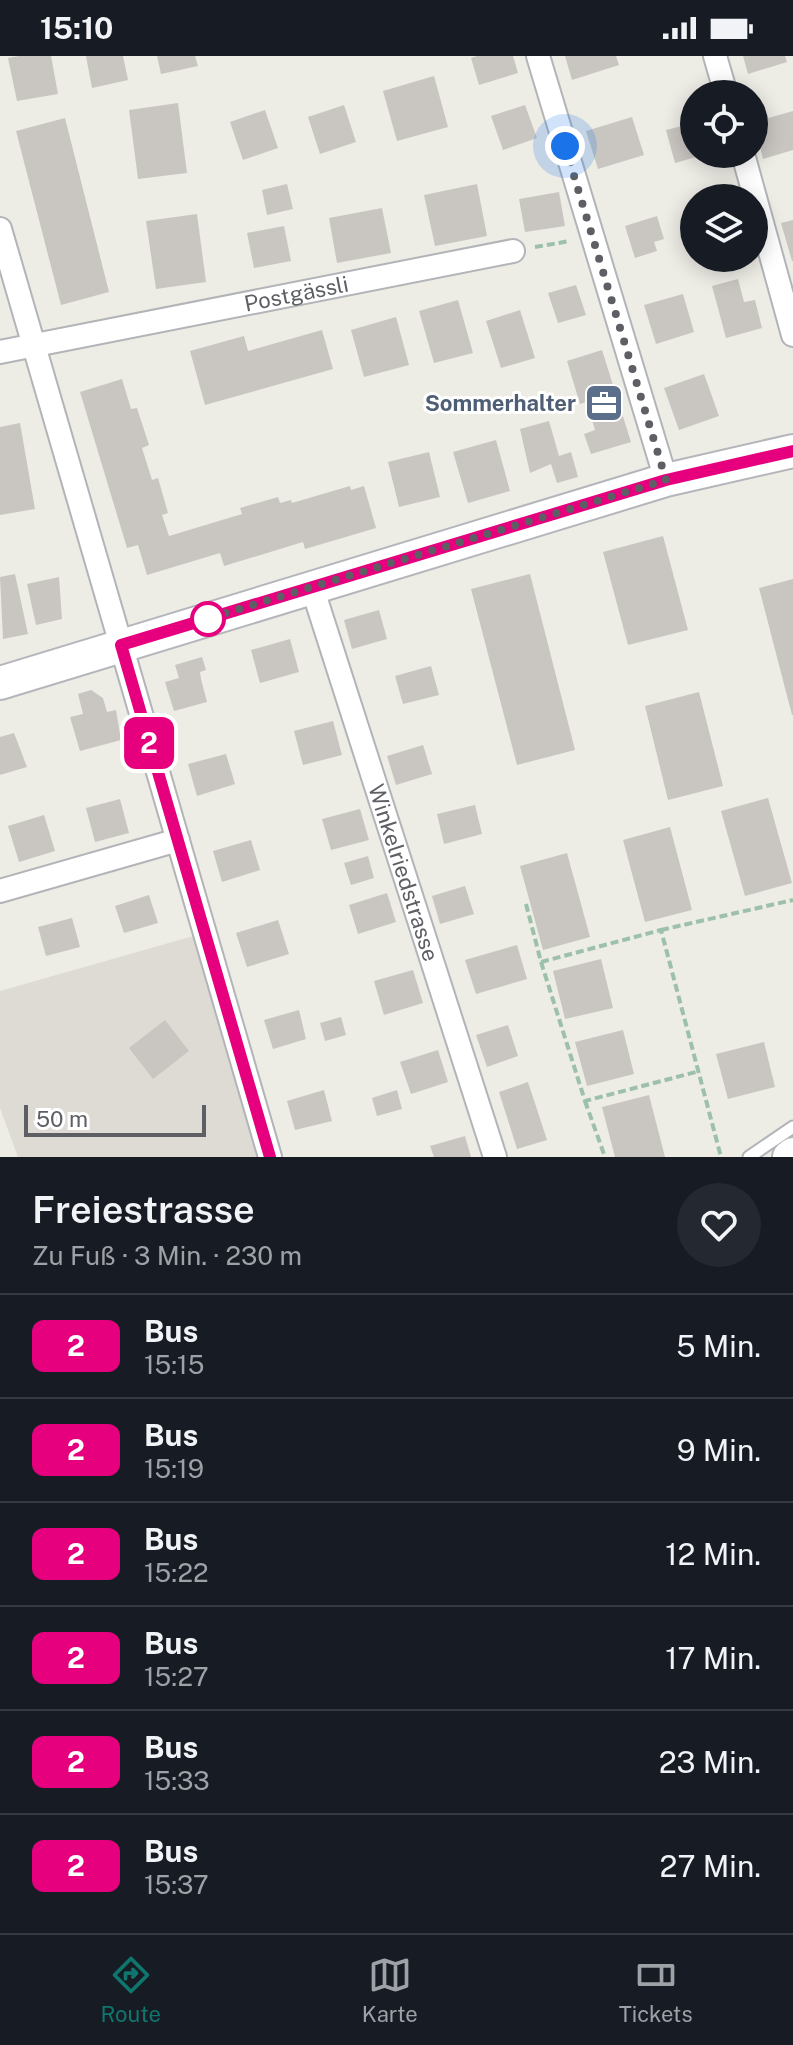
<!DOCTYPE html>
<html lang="de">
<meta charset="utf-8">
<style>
body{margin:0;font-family:"Public Sans",sans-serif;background:#242831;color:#f1f3f6;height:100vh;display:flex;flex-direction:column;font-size:30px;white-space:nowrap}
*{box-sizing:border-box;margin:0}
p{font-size:26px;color:#9ea1a6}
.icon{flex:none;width:44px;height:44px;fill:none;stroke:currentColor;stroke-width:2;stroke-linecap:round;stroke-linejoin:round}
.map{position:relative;height:1101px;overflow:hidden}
.details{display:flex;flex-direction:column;background:#171b24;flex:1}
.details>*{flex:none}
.badge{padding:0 16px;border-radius:12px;font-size:28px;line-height:52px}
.buttons{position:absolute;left:680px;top:24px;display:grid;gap:16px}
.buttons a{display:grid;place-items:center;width:88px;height:88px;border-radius:50%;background:#171b24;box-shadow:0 4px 20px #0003;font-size:40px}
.scale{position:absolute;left:24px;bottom:20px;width:182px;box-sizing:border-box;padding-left:8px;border:4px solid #5d5f64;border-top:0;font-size:22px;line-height:28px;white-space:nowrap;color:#5d5f64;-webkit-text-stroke:6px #fff;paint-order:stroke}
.you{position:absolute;width:40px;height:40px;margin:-20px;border:6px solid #fff;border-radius:50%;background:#1a73e8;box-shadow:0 0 0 12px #1a73e833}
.map>.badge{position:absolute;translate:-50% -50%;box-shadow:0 0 0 4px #fff}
.round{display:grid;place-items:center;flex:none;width:84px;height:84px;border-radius:42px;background:#242831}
.head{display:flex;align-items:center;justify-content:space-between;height:136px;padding:0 32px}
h1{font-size:38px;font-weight:600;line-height:60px}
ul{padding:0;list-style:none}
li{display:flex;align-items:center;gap:24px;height:104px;padding:0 32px;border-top:2px solid #363941}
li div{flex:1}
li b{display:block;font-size:30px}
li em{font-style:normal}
li .badge{min-width:88px;font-weight:700;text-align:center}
.status{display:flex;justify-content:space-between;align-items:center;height:56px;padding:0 40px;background:#171b24;direction:ltr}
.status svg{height:22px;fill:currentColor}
.menu{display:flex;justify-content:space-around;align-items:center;height:112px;border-top:2px solid #363941;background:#171b24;font-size:22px;color:#9ea1a6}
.menu a{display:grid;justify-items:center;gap:4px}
.menu .current{color:#0f766e}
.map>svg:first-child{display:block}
.education{fill:#dddbd3}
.building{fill:#c9c6c2}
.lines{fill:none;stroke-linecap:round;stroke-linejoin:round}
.service-casing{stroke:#b2b4b8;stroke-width:15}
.minor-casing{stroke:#b2b4b8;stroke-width:26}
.secondary-casing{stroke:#b4b6bb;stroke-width:36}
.path{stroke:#9cc0a9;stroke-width:4;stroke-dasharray:8 4;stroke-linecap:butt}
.service{stroke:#fff;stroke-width:11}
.minor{stroke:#fff;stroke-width:22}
.secondary{stroke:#fff;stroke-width:32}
.line-casing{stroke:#fff;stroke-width:18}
.line{stroke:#e6007e;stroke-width:12}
.walk{stroke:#5d5f64;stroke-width:8;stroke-dasharray:0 14.4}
.stop-dot{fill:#fff;stroke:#e6007e;stroke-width:4}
.labels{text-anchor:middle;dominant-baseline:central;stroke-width:6;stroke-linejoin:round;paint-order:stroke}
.street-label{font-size:22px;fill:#5d5f64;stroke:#fff}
.service-label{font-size:22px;font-weight:bold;fill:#4e5e75;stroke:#fff;text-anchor:end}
</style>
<div class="status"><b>15:10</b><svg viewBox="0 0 49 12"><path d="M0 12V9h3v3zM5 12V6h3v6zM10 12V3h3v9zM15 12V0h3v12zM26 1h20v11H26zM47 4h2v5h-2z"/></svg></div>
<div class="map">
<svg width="793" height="1101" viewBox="0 0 793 1101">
<rect width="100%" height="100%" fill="#edece5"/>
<polygon class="education" points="204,877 270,1101 18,1101 0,1052 0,935"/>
<g class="building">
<polygon points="19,0 51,0 58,38 17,45 8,2"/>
<polygon points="86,0 123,0 128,24 92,32"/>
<polygon points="157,0 195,0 198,10 161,18"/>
<polygon points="477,0 513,0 518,17 479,29 471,2"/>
<polygon points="565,0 616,0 619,9 572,24"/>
<polygon points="743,0 785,0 787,6 748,18"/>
<polygon points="434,20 448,71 397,85 383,35"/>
<polygon points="178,47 187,117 138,123 129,54"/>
<polygon points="344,49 356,86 320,98 308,61"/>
<polygon points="525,49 537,82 503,94 491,60"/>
<polygon points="265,54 278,92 243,104 230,66"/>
<polygon points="793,55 793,94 763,103 754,66"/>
<polygon points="632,61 644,99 598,113 586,75"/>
<polygon points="65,62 109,236 61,249 16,75"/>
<polygon points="694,67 694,98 703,99 675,107 666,74"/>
<polygon points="287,128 293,153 267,159 262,134"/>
<polygon points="477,128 487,180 435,190 424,139"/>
<polygon points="559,136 565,170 525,176 519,143"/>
<polygon points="382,152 391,197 337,207 329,162"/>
<polygon points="197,158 206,226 156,233 146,165"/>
<polygon points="657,160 664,183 654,186 657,195 635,202 625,170"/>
<polygon points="793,164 793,205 792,205 781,167"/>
<polygon points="284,170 291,205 254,212 247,177"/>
<polygon points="738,223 744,246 755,244 762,272 726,282 712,230"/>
<polygon points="576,229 586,259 558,267 548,237"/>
<polygon points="683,238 694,276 656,288 644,249"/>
<polygon points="458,244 473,297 434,307 419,255"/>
<polygon points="520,254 535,302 501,312 486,265"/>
<polygon points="396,261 409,309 364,321 351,274"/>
<polygon points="322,274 333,313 205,349 190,295 244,280 248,295"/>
<polygon points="602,294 631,386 591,398 584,378 595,374 587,346 580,348 567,305"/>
<polygon points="704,318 719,360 679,374 664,332"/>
<polygon points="122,323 131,353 137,352 149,389 142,392 152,424 158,422 168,457 162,459 169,480 242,458 240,452 278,441 280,447 291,444 292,447 350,430 351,434 364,430 376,472 305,493 303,486 224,510 220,497 147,519 138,489 127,492 80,336"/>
<polygon points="549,365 559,400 571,396 578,421 557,427 551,408 530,417 520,373"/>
<polygon points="20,367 35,453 0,459 0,371"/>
<polygon points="496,384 510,435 468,447 453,396"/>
<polygon points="429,396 440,441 399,451 388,406"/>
<polygon points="663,480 688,574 628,589 603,496"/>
<polygon points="15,518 28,578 3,583 0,521"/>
<polygon points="530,518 575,694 517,709 471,533"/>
<polygon points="59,521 62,563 36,569 27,528"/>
<polygon points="793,523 793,659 792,659 759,532"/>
<polygon points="379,554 387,583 352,593 344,564"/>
<polygon points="290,583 299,616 260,627 251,594"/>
<polygon points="202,601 206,614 200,616 201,623 207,646 174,655 165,626 179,622 175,609"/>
<polygon points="431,610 439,639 403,648 395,620"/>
<polygon points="91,634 103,642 107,656 116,654 121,684 80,695 70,661 83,658 78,638"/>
<polygon points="699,636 723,730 668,744 645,650"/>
<polygon points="333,665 342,699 303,709 294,675"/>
<polygon points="14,677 27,711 0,719 0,681"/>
<polygon points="423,689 432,718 396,729 387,700"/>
<polygon points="226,698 235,728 197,740 188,708"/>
<polygon points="768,742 792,827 745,840 721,755"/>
<polygon points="120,743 129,777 95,786 86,752"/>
<polygon points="475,749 482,778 444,788 437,758"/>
<polygon points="360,753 369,784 331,794 322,763"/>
<polygon points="44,759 55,795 19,806 8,770"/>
<polygon points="670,771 692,854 645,866 623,784"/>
<polygon points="251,784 260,814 222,826 213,795"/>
<polygon points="567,797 590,881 543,894 520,810"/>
<polygon points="368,800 374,822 351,829 344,807"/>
<polygon points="465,830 474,858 440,868 432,840"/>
<polygon points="387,837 396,866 358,878 349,849"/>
<polygon points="149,839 158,867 124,877 115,850"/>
<polygon points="72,862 80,891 46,900 38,871"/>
<polygon points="278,864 289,898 247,911 236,877"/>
<polygon points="517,889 527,923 476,938 465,904"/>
<polygon points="601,903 613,952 565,963 553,915"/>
<polygon points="413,914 423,947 384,959 374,925"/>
<polygon points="299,954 306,983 273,993 264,964"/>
<polygon points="341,961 346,979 325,985 320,967"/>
<polygon points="165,964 189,995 153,1023 129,992"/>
<polygon points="508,969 518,1000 487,1011 476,979"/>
<polygon points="623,974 634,1018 587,1030 575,986"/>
<polygon points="764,986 775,1031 728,1043 716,998"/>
<polygon points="438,994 448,1026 411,1038 400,1006"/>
<polygon points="528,1026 547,1084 517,1093 499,1036"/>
<polygon points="324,1034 332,1065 295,1074 287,1045"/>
<polygon points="397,1034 402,1053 377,1060 372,1042"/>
<polygon points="649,1039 665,1101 615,1101 602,1051"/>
<polygon points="465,1080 471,1101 434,1101 430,1090"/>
</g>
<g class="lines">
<g class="service-casing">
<polyline id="service" points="749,1101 793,1071"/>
</g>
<g class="minor-casing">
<g id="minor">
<polyline points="538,0 666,424"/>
<polyline points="715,0 726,38"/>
<polyline points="743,98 793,279"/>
<polyline points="0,173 270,1101"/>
<path id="s1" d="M0 296 513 195"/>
<path id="s2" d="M312 531 495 1101"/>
<polyline points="0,835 178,784"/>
</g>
</g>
<g class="secondary-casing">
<g id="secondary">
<polyline points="0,627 666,424 793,395"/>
<polyline points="789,1101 793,1098"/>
</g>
</g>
<g class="path">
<polyline points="535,191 570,185"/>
<polyline points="526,848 541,906 661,874 721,1101"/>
<polyline points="661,874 793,844"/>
<polyline points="541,906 585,1045 696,1016"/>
<polyline points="585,1045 605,1101"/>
</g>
<use href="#service" class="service"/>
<use href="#minor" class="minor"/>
<use href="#secondary" class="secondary"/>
</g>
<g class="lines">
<g class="line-casing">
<polyline id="line" points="270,1101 121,589 666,424 793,395"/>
</g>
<use href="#line" class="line"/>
<polyline class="walk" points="208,563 196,566 666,424 565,90"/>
</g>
<defs>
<g id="office-square" transform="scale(2)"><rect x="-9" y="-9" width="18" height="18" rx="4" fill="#5c6f8a" stroke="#fff"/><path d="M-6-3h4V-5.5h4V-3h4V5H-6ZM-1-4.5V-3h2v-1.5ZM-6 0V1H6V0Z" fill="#fff"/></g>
</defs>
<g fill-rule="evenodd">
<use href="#office-square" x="604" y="347"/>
</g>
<circle class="stop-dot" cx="208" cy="563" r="16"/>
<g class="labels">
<g class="street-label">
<text stroke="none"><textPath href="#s1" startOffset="302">Postgässli</textPath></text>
<text stroke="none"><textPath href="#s2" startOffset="300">Winkelriedstrasse</textPath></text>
</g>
<g class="service-label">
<text x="576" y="347">Sommerhalter</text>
</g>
</g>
</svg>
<div class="buttons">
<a><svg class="icon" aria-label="locate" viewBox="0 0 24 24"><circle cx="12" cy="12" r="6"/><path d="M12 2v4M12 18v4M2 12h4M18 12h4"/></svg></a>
<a><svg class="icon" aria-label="layers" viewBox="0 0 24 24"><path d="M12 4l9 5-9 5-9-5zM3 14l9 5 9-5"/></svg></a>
</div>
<div class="scale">50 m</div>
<div class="you" style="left:565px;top:90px"></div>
<b class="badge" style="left:149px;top:687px;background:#e6007e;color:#fff">2</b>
</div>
<section class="details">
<div class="head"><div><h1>Freiestrasse</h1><p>Zu Fuß · 3 Min. · 230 m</p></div><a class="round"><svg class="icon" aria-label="heart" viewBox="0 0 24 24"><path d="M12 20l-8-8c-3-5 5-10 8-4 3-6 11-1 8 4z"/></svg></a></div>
<ul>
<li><span class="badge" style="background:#e6007e;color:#fff">2</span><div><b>Bus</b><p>15:15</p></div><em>5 Min.</em></li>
<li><span class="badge" style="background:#e6007e;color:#fff">2</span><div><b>Bus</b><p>15:19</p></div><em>9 Min.</em></li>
<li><span class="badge" style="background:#e6007e;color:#fff">2</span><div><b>Bus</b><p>15:22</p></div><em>12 Min.</em></li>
<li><span class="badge" style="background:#e6007e;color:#fff">2</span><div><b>Bus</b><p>15:27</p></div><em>17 Min.</em></li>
<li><span class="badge" style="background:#e6007e;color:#fff">2</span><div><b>Bus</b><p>15:33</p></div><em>23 Min.</em></li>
<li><span class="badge" style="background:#e6007e;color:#fff">2</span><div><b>Bus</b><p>15:37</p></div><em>27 Min.</em></li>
</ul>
</section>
<nav class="menu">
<a class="current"><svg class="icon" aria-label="directions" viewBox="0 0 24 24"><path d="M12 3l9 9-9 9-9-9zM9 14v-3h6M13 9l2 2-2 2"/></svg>Route</a>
<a><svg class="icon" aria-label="map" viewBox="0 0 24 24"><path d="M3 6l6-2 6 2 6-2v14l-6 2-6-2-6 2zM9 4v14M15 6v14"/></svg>Karte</a>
<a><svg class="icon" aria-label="tickets" viewBox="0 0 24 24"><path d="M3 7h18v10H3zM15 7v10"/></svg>Tickets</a>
</nav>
